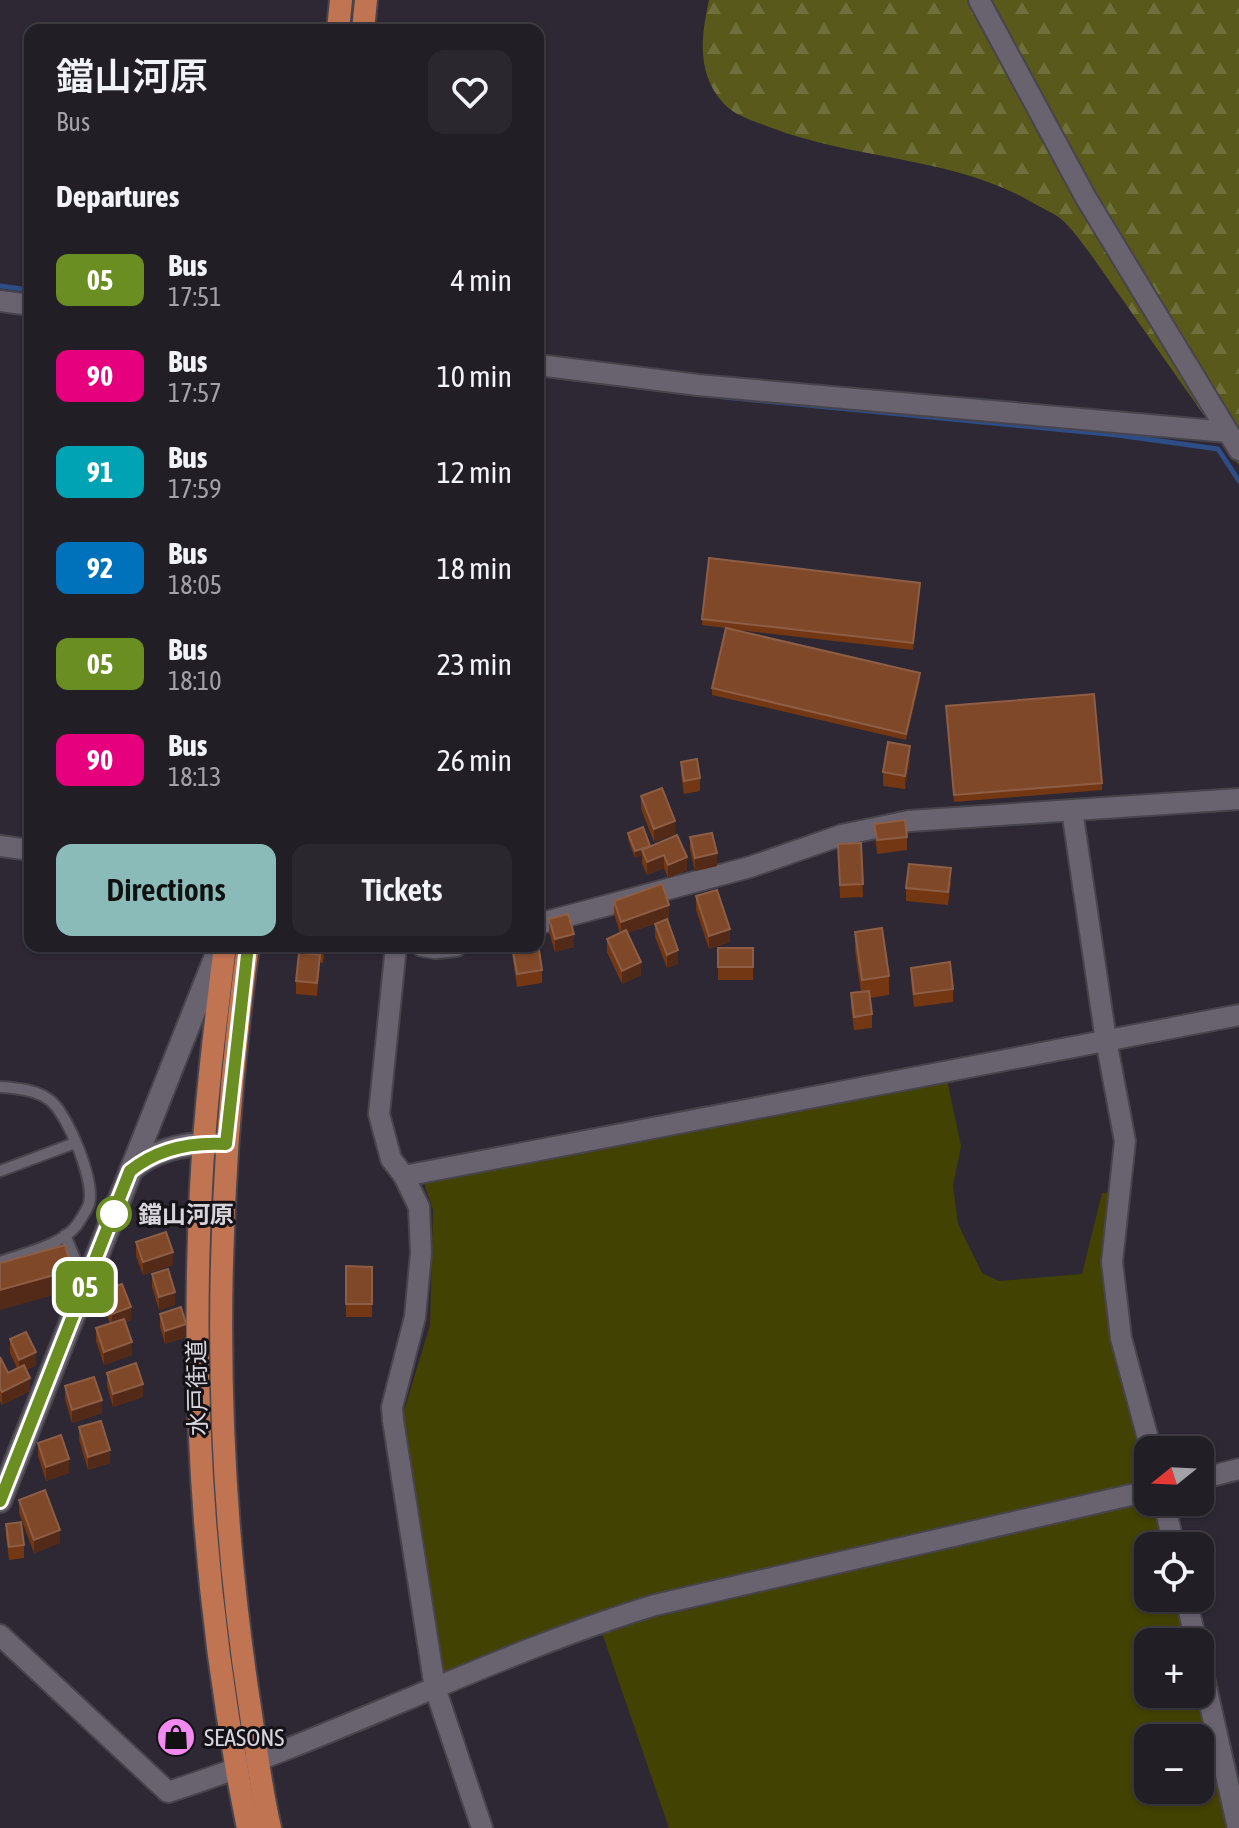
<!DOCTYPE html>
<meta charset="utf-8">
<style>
body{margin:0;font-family:"Asap Condensed","Noto Sans JP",sans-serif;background:#2a272e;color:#f1f3f6;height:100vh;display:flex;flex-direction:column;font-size:30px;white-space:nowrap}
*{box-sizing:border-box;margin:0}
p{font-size:26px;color:#a2a2a7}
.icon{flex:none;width:44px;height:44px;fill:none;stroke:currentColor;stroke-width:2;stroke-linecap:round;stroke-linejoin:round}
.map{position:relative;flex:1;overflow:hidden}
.drawer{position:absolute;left:24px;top:24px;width:520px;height:928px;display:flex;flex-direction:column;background:#221e26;border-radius:16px;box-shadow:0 2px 6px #0004,0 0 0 2px #3f3c43}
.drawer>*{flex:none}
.badge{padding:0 16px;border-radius:12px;font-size:28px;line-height:52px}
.needle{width:52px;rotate:252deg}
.tools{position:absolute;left:1134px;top:1436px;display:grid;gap:16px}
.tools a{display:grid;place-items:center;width:80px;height:80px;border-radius:16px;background:#221e26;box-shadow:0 2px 6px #0004,0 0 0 2px #3f3c43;font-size:40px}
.map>.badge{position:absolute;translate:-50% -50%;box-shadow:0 0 0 4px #fff}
h2{padding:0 32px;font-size:30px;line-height:72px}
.round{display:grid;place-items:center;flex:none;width:84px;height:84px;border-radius:16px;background:#2a272e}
.overview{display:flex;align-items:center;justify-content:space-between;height:136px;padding:0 32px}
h1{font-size:38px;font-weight:600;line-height:60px}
.action{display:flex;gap:16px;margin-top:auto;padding:16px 32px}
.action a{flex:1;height:92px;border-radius:16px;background:#8bbbb9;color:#111;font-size:32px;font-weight:600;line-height:92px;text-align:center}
.action a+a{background:#2a272e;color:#f1f3f6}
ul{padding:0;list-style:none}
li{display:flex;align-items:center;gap:24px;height:96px;padding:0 32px}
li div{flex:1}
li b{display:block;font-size:30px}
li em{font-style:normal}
li .badge{min-width:88px;font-weight:700;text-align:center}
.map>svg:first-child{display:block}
.grass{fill:#424203;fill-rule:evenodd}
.forest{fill:url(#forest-firs)}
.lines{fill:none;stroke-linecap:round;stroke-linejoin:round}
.stream{stroke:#2d4d87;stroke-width:5}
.service-casing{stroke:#48444c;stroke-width:14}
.minor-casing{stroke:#48444c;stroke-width:24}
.tertiary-casing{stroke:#48444c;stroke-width:26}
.trunk-casing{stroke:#48444c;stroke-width:26}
.service{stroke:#696370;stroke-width:10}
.minor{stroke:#696370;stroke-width:20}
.tertiary{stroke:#696370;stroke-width:22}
.trunk{stroke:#c17452;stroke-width:22}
.wall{fill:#743714}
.shaded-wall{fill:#532a17}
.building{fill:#7f4829;stroke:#8d5e45;stroke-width:2}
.line-casing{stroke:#fff;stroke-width:18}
.line{stroke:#6b8e23;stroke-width:12}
.stop-dot{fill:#fff;stroke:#6b8e23;stroke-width:4}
.labels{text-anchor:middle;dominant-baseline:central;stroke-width:6;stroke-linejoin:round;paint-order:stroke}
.stop-label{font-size:24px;font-weight:bold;fill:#d8d4db;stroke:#141217;text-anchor:start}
.street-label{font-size:24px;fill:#d8d4db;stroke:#141217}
.poi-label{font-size:24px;fill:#d8d4db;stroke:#141217;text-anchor:start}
</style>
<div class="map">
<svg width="1239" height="1828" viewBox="0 0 1239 1828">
<defs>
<pattern id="forest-firs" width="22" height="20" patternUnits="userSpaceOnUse" patternTransform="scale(2)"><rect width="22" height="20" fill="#58591a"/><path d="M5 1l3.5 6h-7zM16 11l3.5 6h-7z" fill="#6f703b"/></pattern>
</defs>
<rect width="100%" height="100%" fill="#2d2833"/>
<g class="grass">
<polygon points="947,1080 961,1146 953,1186 958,1224 982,1273 999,1281 1082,1274 1102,1193 1115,1192 1127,1378 1148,1483 596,1612 442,1676 403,1414 430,1325 433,1210 424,1183"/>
<path d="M1148 1501 1154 1502 1164 1546H1148V1598H1176L1186 1642H1148V1694H1198L1228 1828H669L601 1630ZM1148 1738H1200V1790H1148Z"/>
</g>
<path class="forest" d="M709 0H1239V465L1089 252C1080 241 1072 228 1061 219 1054 213 1043 209 1035 204 954 156 859 161 772 128 757 122 735 116 724 104 696 73 701 37 709 0Z"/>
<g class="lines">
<g class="stream">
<polyline points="0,286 30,290"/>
<polyline points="724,397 1117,435 1218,449 1239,481"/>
</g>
<g class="service-casing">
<g id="service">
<path d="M0 1087C17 1088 39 1090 52 1102 69 1118 95 1181 89 1204 87 1210 80 1220 77 1225 61 1246 24 1253 0 1262"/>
<polyline points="0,1171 75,1143"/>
<polyline points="65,1235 85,1283"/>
</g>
</g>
<g class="minor-casing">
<g id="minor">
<polyline points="979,0 1086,198 1239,450"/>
<polyline points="0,301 30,305"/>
<polyline points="538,365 698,385 1228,432"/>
<polyline points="1072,810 1106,1040 1125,1141 1112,1262 1121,1338 1151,1450"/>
<polyline points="0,846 30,850"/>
<polyline points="538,924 750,867 842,835 909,821 1239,799"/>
<polyline points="396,946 379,1114 391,1159 404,1176 419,1207 421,1253 415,1317 392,1407 393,1420 435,1688 482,1828"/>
<polyline points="422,946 435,948 456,946"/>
<polyline points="404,1176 1239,1015"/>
<polyline points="1200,1479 1239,1469"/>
<polyline points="1164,1502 1174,1546"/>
<polyline points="1186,1598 1196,1642"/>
<path d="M0 1635 168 1792C334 1739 488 1656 655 1605L1148 1491"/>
<polyline points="1200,1660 1238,1828"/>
</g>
</g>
<g class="tertiary-casing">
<g id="tertiary">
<path d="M131 1170C158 1147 192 1142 226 1144"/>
<polyline points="0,1501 220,946"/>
</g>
</g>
<g class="trunk-casing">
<g id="trunk">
<polyline points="338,30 341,0"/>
<polyline points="363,30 366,0"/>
<path d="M225 946C215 1026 205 1107 201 1188 190 1402 205 1618 248 1828"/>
<path d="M248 946C213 1199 211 1456 250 1708 256 1748 261 1789 270 1828"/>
</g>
</g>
<use href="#service" class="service"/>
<use href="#minor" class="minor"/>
<use href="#tertiary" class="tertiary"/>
<use href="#trunk" class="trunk"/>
</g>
<g class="wall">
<polygon points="920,590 913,650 730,629 920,680 906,740 712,695 712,688 726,628 702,625 702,619"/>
<polygon points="946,713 1102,783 1102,790 954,802"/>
<polygon points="910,759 905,789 883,786 883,772"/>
<polygon points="681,762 700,778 700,791 684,794 681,775"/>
<polygon points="641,796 675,834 654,842 641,809"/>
<polygon points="874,824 907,837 907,850 877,854"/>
<polygon points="628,833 650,847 687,870 668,878 664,868 647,875 642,863 642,855 635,858 628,839"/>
<polygon points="690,837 717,866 695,871 690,850"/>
<polygon points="861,843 863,897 840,898 838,844"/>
<polygon points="951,882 948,905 906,901 906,888"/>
<polygon points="696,896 730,942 709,949 696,910"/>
<polygon points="614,901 669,919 667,920 678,964 667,968 655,937 655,924 660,922 627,933 641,975 622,984 607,952 607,939 620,933 614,914"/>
<polygon points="549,919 574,947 555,952 549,932"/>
<polygon points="855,932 889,976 889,995 870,998 872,1014 872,1028 854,1030 851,1006 851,993 861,992 855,951"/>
<polygon points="303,946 325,946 323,963 320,962 317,996 296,994 296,981 303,954"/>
<polygon points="511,946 538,946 542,970 542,983 517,987"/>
<rect x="718" y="948" width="35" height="32"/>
<polygon points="911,968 953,989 953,1002 914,1007 911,981"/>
<polygon points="136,1242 173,1265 143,1275 136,1256"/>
<polygon points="346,1266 372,1267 372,1317 346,1317"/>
<polygon points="152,1274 175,1305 159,1310 152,1287"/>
<polygon points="103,1290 131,1320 126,1322 132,1355 104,1365 96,1341 96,1328 110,1323 103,1304"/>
<polygon points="160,1314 186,1337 165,1344 160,1327"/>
<polygon points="10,1339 36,1365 26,1370 30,1391 2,1405 0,1401 0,1357 8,1373 17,1368 10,1353"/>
<polygon points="107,1373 143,1397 113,1407 107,1386"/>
<polygon points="65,1386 102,1413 72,1423 65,1399"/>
<polygon points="79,1427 110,1463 88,1470 79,1440"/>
<polygon points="38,1443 69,1473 46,1481 38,1456"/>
<polygon points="19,1500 60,1543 34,1553 19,1513"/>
<polygon points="6,1524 24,1545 24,1558 9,1560 6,1537"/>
</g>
<g class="shaded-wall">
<polygon points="920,673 920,680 906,740 906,734"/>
<polygon points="910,746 910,759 905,789 905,776"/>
<polygon points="675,821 675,834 654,842 654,829"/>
<polygon points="650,846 642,850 642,855 635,858 635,851"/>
<polygon points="717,853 717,866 695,871 695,858"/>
<polygon points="664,855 664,868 647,875 647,862"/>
<polygon points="687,857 687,870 668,878 668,865"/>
<polygon points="669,905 669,919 621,935 621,922"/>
<polygon points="730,929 730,942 709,949 709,936"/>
<polygon points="574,934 574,947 555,952 555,939"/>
<polygon points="678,950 678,964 667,968 667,955"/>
<polygon points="641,962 641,975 622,984 622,971"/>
<polygon points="173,1252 173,1265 143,1275 143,1262"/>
<polygon points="72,1270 72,1290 0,1310 0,1290"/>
<polygon points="175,1292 175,1305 159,1310 159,1297"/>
<polygon points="131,1307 131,1320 112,1327 112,1314"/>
<polygon points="186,1324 186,1337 165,1344 165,1331"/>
<polygon points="132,1342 132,1355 104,1365 104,1352"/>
<polygon points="36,1352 36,1365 19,1373 19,1360"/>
<polygon points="30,1378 30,1391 2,1405 2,1392"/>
<polygon points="143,1384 143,1397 113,1407 113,1394"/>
<polygon points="102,1400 102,1413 72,1423 72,1410"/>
<polygon points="110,1450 110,1463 88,1470 88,1457"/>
<polygon points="69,1459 69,1473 46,1481 46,1467"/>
<polygon points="60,1530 60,1543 34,1553 34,1540"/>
</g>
<g class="building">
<polygon points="709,558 920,583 913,643 702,619"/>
<polygon points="726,628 920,673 906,734 712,688"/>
<polygon points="1094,694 1102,783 954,795 946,706"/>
<polygon points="888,742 910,746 905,776 883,772"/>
<polygon points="697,759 700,778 684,781 681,762"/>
<polygon points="662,788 675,821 654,829 641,796"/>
<polygon points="905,820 907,837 877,840 874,824"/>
<polygon points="643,827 650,846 635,851 628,833"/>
<polygon points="712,833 717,853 695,858 690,837"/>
<polygon points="677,835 687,857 668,865 664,855 647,862 642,850"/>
<polygon points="861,843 863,884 840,885 838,844"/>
<polygon points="909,864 951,868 948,892 906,888"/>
<polygon points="662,884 669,905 621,922 614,901"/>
<polygon points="717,890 730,929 709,936 696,896"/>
<polygon points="568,914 574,934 555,939 549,919"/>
<polygon points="667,919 678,950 667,955 655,924"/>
<polygon points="882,928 889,976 862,980 855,932"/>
<polygon points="626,930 641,962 622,971 607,939"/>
<polygon points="538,943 542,970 517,974 512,946 538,946"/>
<polygon points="303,946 323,946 323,949"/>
<rect x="718" y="948" width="35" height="19"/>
<polygon points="299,953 320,955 317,983 296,981"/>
<polygon points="950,962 953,989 914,994 911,968"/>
<polygon points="869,991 872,1014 854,1017 851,993"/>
<polygon points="166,1232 173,1252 143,1262 136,1242"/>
<polygon points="65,1245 72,1270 0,1290 0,1263"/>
<polygon points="346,1266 372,1267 372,1304 346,1304"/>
<polygon points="168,1269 175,1292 159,1297 152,1274"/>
<polygon points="122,1284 131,1307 112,1314 103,1290"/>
<polygon points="181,1307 186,1324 165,1331 160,1314"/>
<polygon points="124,1319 132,1342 104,1352 96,1328"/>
<polygon points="26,1332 36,1352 19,1360 10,1339"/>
<polygon points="0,1357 8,1373 24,1365 30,1378 2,1392 0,1388"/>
<polygon points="136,1363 143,1384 113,1394 107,1373"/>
<polygon points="94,1377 102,1400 72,1410 65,1386"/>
<polygon points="101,1421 110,1450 88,1457 79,1427"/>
<polygon points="61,1435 69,1459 46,1467 38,1443"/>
<polygon points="45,1490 60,1530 34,1540 19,1500"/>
<polygon points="21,1522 24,1545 9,1547 6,1524"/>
</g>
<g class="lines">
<g class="line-casing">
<path id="line" d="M0 1501 130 1171C158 1148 191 1142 226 1144L248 946"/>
</g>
<use href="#line" class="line"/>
</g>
<defs>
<g id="shop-disc" transform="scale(2)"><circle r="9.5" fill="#f28af2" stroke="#141217"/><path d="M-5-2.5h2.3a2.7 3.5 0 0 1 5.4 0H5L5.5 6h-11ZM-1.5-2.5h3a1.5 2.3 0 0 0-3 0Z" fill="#111"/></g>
</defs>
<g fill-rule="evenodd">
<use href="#shop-disc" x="176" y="1737"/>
</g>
<circle class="stop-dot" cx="114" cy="1214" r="16"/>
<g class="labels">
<g class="stop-label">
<text x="138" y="1214">鐺山河原</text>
</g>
<g class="street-label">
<text transform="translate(197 1388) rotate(-91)">水戸街道</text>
</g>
<g class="poi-label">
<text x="204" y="1737">SEASONS</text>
</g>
</g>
</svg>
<div class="tools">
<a><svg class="needle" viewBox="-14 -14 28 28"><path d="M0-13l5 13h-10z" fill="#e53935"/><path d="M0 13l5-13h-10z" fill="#a2a2a7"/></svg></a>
<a><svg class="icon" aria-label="locate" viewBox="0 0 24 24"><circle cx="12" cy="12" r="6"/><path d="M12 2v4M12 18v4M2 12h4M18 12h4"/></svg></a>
<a>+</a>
<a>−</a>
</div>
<b class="badge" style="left:85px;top:1287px;background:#6b8e23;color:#fff">05</b>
<section class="drawer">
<div class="overview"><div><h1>鐺山河原</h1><p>Bus</p></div><a class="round"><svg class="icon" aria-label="heart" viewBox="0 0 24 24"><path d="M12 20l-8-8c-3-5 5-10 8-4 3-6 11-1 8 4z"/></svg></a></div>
<h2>Departures</h2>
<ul>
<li><span class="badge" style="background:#6b8e23;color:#fff">05</span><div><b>Bus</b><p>17:51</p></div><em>4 min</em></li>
<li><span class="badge" style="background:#e6007e;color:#fff">90</span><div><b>Bus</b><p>17:57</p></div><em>10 min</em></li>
<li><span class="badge" style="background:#00a3b4;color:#fff">91</span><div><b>Bus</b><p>17:59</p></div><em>12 min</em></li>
<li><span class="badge" style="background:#0072bc;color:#fff">92</span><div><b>Bus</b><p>18:05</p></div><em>18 min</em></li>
<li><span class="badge" style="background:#6b8e23;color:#fff">05</span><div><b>Bus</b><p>18:10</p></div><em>23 min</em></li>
<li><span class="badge" style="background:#e6007e;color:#fff">90</span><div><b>Bus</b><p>18:13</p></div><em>26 min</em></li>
</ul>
<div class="action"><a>Directions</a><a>Tickets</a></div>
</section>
</div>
